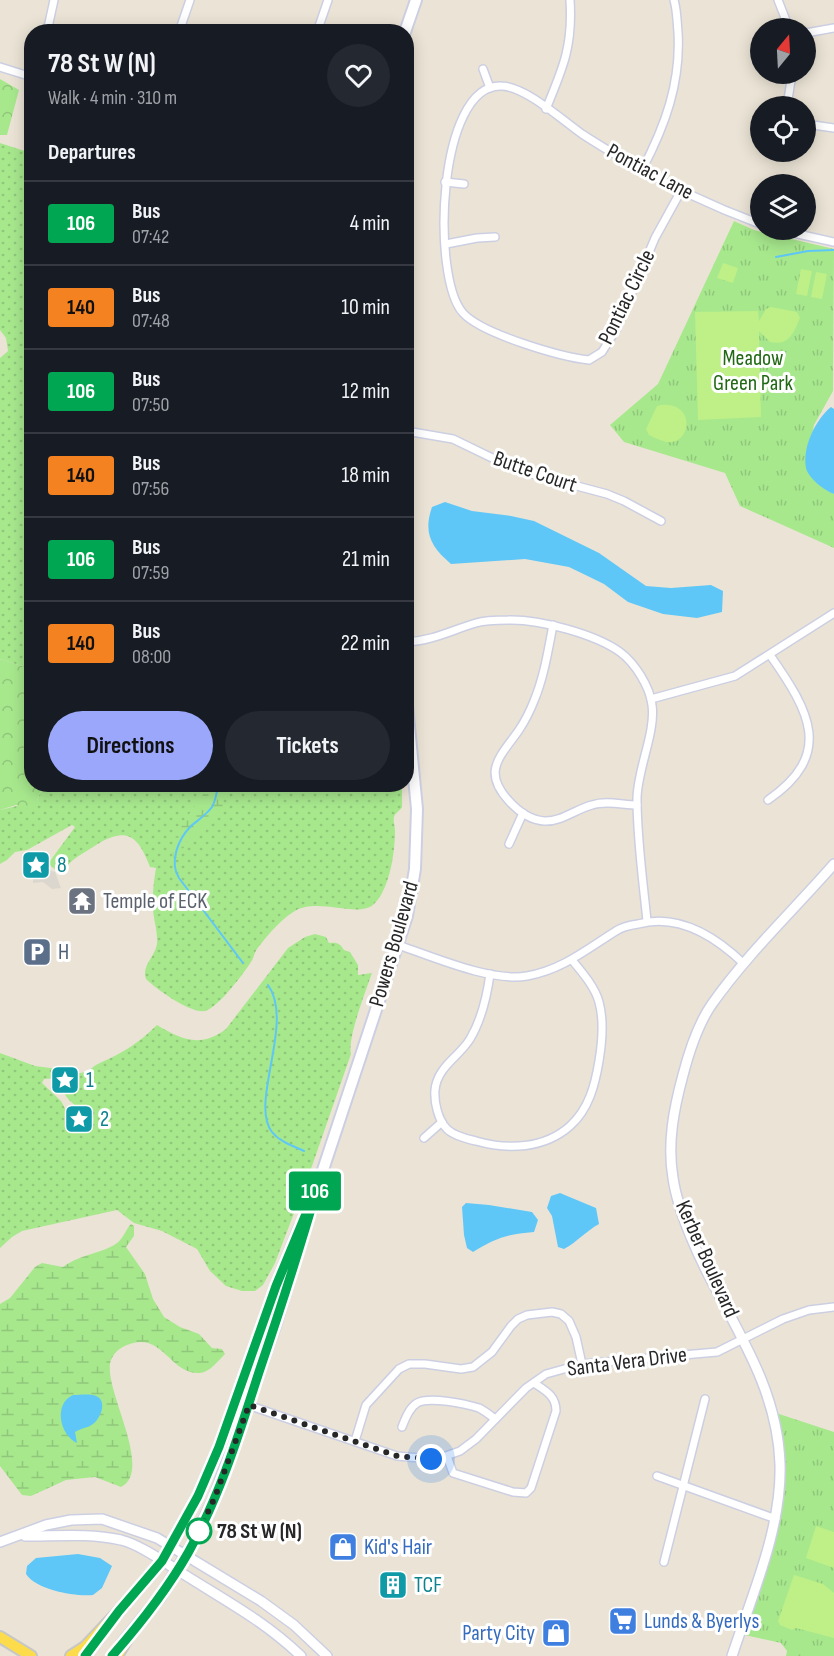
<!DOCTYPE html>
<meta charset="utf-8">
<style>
body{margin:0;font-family:"Sofia Sans Condensed",sans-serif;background:#242831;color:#f1f3f6;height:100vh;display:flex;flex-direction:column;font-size:22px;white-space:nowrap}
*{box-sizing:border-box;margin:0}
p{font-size:20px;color:#9ea1a6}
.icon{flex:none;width:33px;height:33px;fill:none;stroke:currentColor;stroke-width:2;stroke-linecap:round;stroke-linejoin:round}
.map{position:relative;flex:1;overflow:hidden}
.side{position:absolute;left:24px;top:24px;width:390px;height:768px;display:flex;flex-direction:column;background:#171b24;border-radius:24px;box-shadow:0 3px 15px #0003}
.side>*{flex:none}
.badge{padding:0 12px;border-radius:4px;font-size:21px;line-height:39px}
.needle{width:39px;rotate:18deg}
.controls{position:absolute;left:750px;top:18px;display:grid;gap:12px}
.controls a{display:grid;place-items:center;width:66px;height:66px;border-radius:50%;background:#171b24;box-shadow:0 3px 15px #0003;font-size:30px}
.you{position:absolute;width:30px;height:30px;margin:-15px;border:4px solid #fff;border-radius:50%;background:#1a73e8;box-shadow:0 0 0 9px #1a73e833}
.map>.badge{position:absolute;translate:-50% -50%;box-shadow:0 0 0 3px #fff}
h2{padding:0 24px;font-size:22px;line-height:54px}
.round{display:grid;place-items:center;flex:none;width:63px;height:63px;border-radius:32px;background:#242831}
.summary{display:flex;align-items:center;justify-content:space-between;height:102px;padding:0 24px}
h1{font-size:28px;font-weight:700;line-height:45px}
.action{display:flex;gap:12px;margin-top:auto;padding:12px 24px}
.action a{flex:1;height:69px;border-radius:36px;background:#9aa7fa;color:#111;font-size:24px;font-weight:700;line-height:69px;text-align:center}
.action a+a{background:#242831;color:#f1f3f6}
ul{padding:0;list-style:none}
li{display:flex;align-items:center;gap:18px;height:84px;padding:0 24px;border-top:2px solid #363941}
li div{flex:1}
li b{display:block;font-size:22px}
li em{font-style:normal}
li .badge{min-width:66px;font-weight:700;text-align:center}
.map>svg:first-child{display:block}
.grass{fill:url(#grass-dots)}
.forest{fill:url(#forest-crowns)}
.wetland{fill:url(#wetland-marsh)}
.park{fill:url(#park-tufts)}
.pitch{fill:#bef087}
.plaza{fill:#dbd6ce}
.water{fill:#5ec7f8}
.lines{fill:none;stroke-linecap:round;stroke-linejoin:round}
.stream{stroke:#5ec7f8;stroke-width:2}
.minor-casing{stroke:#cccfe2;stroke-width:10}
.tertiary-casing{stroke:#cccfe2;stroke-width:12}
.secondary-casing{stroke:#cccfe2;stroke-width:14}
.primary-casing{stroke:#c7c7c7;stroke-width:14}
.minor{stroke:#fff;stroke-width:7}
.tertiary{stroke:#fff;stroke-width:9}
.secondary{stroke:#fff;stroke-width:10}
.primary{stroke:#fcdc4b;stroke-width:10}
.line-casing{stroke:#fff;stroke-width:14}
.line{stroke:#00a651;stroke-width:9}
.walk{stroke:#272727;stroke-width:6;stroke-dasharray:0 10.8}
.stop-dot{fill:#fff;stroke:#00a651;stroke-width:3}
.labels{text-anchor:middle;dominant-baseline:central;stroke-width:6;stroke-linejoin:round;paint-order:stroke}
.street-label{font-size:22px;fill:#272727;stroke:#fff}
.park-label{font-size:22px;fill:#206813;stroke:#fff}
.culture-label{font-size:22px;fill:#0d838f;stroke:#fff;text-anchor:start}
.worship-label{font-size:22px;fill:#5b616d;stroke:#fff;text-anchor:start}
.service-label{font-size:22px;fill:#4e5e75;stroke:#fff;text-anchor:start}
.stop-label{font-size:22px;font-weight:bold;fill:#272727;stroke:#fff;text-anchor:start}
.shop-label{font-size:22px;fill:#366cbe;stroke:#fff;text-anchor:start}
</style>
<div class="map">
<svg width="834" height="1656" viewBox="0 0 834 1656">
<defs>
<pattern id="grass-dots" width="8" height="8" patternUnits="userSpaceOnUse" patternTransform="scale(1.5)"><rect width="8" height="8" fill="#a7e88d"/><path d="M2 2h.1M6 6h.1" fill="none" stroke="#90c77a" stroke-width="1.8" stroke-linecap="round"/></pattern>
<pattern id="forest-crowns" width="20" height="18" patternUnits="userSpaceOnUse" patternTransform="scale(1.5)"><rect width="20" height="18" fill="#a7e88d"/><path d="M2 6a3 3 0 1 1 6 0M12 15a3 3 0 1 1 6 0" fill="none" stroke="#90c77a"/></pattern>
<pattern id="wetland-marsh" width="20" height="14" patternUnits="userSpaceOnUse" patternTransform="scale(1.5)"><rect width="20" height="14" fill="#a7e88d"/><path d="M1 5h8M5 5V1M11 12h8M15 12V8" fill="none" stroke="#90c77a"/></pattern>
<pattern id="park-tufts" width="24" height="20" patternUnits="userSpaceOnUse" patternTransform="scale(1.5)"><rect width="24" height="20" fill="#a7e88d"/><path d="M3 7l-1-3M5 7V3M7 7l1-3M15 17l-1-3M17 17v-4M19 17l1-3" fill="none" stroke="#90c77a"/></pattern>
</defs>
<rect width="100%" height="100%" fill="#ebe4d6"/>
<g class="grass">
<polygon points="0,143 31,153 31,669 0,659 0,358 8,351 6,338 0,330"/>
<path d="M43 785H402V807C400 811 395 813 394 817 393 821 395 826 395 831 395 851 390 889 374 904 358 919 319 897 295 911 282 918 266 937 257 949 254 953 254 958 251 962 243 974 219 1007 205 1011 191 1014 156 989 146 979 141 966 155 957 157 944 158 933 154 921 153 910 152 896 154 880 156 868L150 867C137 832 124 827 93 847 87 851 79 855 73 860 68 864 65 870 60 874L49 864 50 861 75 827 72 825 27 850 15 852 7 860 0 864V810L37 801Z"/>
<path d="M315 934 326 937 329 943C336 942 340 943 344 950L350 952 358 965V975L372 973C366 990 347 1039 351 1054L312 1166 275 1263 263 1285 255 1291H242L226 1286 210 1271 197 1249 162 1231 134 1223 117 1210 22 1231 12 1237 0 1248V1053L35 1066 58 1069 61 1075 58 1078 44 1079 42 1083 61 1101 74 1125 78 1127 84 1125 88 1118C83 1108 70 1105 64 1093L67 1081 77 1073C90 1073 90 1067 102 1062 123 1053 140 1042 157 1025 182 1040 201 1048 226 1029L288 948 305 937Z"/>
</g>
<g class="forest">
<polygon points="0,79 19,90 7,135 0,135"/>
<polygon points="0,659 31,669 32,784 43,785 37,801 30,809 16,805 0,810"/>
</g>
<g class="wetland">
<path d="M209 785H223L224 795 222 808 188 840 179 856 175 859 173 857C171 829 197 807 209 785Z"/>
<path d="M131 1224 134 1226V1236L126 1247 145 1274 153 1299 164 1317 180 1327 199 1334 212 1348 222 1349 225 1354C218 1361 210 1372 200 1373 170 1375 162 1330 127 1345 119 1348 114 1353 111 1360 101 1386 155 1470 121 1487L95 1477 66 1480 31 1496 22 1495 0 1466V1304L10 1298 35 1267 42 1263 63 1267C82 1253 102 1254 117 1243 123 1239 126 1229 131 1224Z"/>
</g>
<g class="park">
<path d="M734 221 754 230 834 249 833 391 814 425 806 466C812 478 822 489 834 494V548L740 506 725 473 624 442 610 425 658 384Z"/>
<polygon points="773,1412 834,1432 834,1656 786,1656 787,1651 781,1643 740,1634 776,1519 780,1463"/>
</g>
<g class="pitch">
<polygon points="723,263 738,268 733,283 717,278"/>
<polygon points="801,269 812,271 807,296 796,294"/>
<polygon points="816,272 827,274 822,299 811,297"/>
<path d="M771 307 797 312 800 318C793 334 789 346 770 342L759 331 761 417 698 420 695 312 758 311 759 321 766 309Z"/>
<path d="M661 405C694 402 692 439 672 442 665 443 655 438 649 435L646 429 657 406Z"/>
<polygon points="816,1526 834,1532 834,1568 806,1558"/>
<polygon points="794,1575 823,1584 834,1593 834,1638 796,1628 792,1630 780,1625 778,1621"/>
</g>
<polygon class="plaza" points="43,868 55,872 61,888 52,889 43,882 33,883 33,877 35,872"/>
<g class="water">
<path d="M831 407 834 409V494C825 491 808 478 806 468 802 448 815 420 831 407Z"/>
<path d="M445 502 472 511 511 516 534 521 599 553 646 586 671 588 711 585 723 591 722 612 697 618 663 614 628 602 604 584 569 567 525 559 451 564C431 547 423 533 432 507Z"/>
<path d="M560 1193 596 1208 599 1224C586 1231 577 1242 564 1249L558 1247 552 1216 547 1208 551 1196Z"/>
<path d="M466 1203 489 1205 532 1212 538 1220 534 1232C508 1234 496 1238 473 1252L467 1248 464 1235 462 1207Z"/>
<path d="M73 1395C80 1395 92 1393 98 1397 107 1403 100 1419 93 1424 88 1428 81 1428 75 1432L77 1443C60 1435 53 1404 73 1395Z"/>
<path d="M78 1554 100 1558 112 1566 102 1588 93 1595C76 1597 36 1590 26 1574L27 1566 36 1558Z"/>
</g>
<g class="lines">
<g class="stream">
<polyline points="776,257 808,251 834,250"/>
<path d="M218 784C217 792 216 800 212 807 206 815 198 820 191 826 178 839 169 862 179 878L243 963"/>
<path d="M268 985C295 1022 249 1103 272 1132 280 1142 293 1146 304 1151"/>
</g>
<g class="minor-casing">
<g id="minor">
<polyline points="778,0 789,28"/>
<polyline points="47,32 54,0"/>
<polyline points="179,32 190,0"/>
<polyline points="317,32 328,0"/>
<polyline points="806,33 834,28"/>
<polyline points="0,67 32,77"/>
<polyline points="483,69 490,88"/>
<polyline points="787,106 792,74"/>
<path d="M546 109C563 68 573 46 570 0"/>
<polyline points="806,124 834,128"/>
<path d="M642 170C665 126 681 83 678 32 677 22 677 10 674 0"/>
<polyline points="445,182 464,184"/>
<path d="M682 189 655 238 617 328 602 352 589 360C561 357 482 334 463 313 431 278 437 84 501 86 525 86 562 120 582 134 596 143 610 152 625 160 667 185 714 207 760 224"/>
<polyline points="780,230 834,242"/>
<polyline points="446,244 477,238 495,237"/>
<polyline points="406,431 453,439 517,470 607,494 624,501 661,521"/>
<path d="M553 625C548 651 544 677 534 701 530 711 525 721 519 730 501 756 481 771 509 801 518 811 530 820 544 821 561 822 576 809 592 805 606 800 623 805 637 805"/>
<path d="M406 642C432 641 452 630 476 623 486 620 498 620 508 620 539 619 595 634 620 652 635 663 650 687 652 705 656 732 637 770 637 799 637 839 643 881 647 921"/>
<polyline points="651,699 735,676 834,613"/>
<path d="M768 800C834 754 810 712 770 655"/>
<polyline points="509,844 523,813"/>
<path d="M398 945C434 957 490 982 527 976 562 970 587 949 616 931 622 927 631 925 638 924 679 913 715 936 744 964"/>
<path d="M490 974C487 996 482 1019 470 1039 459 1057 437 1067 435 1090 434 1102 438 1120 447 1129 454 1136 467 1139 476 1141 508 1150 544 1149 570 1126 589 1109 595 1085 599 1061 602 1043 604 1020 599 1002 595 987 582 972 572 960"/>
<polyline points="424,1138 442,1122"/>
<polyline points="236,1401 397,1456 431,1459 443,1457 460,1451 476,1439 526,1388 546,1374 582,1364 717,1352 783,1319 809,1310 834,1307"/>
<path d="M402 1427C405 1419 409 1408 417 1403 429 1396 466 1404 479 1408 485 1411 490 1415 495 1419"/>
<polyline points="355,1441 366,1405 399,1369 409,1364 425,1364 461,1369 473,1367 492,1352 511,1326 518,1319 527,1315 552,1312 561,1314 569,1321 576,1337 582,1364"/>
<path d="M447 1456 453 1473 513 1492 526 1493 531 1488 556 1411C556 1396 546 1391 534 1383"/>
<polyline points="657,1476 776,1519"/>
<polyline points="664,1562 705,1399"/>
</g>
</g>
<g class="tertiary-casing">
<g id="tertiary">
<path d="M25 1536C58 1536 89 1533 121 1540 141 1545 167 1564 185 1575 228 1602 264 1621 301 1656"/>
<polyline points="0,1542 46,1525 71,1520 102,1519 157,1538 261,1601 294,1625 327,1656"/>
<path d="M732 1656C752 1595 782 1528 780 1464 778 1399 747 1347 717 1291 700 1260 678 1213 673 1178 667 1143 674 1108 683 1075 689 1052 698 1024 712 1004 748 953 793 911 834 864"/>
</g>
</g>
<g class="secondary-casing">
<g id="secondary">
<polyline points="405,32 416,0"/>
<polyline points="113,1618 162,1561 198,1496 219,1447 276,1286 300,1227"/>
<polyline points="121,1645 160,1597 177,1570 192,1545 215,1497 275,1326 318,1185 407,916 415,869 417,809 406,695"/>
<polyline points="85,1656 99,1638"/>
</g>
</g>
<g class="primary-casing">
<g id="primary">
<polyline points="0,1637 31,1656"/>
<polyline points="71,1656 85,1647 119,1611"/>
<polyline points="117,1656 127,1639"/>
</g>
</g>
<use href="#minor" class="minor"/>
<use href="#tertiary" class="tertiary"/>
<use href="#secondary" class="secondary"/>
<use href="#primary" class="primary"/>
</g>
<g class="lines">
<g class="line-casing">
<path id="line" d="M85 1656 119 1611 162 1561 198 1496 219 1447 276 1286 318 1185C300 1248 280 1310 259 1372 239 1434 220 1496 188 1553 167 1590 140 1624 112 1656"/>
</g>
<use href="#line" class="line"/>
<polyline class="walk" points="199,1531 215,1497 249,1405 397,1456 431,1459"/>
</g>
<defs>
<g id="sight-square" transform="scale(1.5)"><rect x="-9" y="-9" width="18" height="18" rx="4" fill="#0f9aa8" stroke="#fff"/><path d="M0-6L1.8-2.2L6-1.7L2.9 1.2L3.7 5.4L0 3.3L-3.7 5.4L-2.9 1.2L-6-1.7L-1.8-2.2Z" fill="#fff"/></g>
<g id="temple-square" transform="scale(1.5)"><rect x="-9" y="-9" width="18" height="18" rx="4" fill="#6b7280" stroke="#fff"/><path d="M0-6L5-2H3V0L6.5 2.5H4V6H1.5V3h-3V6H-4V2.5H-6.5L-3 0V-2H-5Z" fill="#fff"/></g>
<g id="parking-square" transform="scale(1.5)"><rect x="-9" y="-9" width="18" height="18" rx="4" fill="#5c6f8a" stroke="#fff"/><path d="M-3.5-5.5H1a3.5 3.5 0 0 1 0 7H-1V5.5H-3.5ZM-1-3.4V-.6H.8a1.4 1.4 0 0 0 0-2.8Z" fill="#fff"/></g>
<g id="shop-square" transform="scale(1.5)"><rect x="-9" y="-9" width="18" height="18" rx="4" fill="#3f7fe0" stroke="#fff"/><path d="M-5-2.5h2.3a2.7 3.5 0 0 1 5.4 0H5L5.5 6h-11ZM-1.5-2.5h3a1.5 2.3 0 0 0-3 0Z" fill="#fff"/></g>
<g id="building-square" transform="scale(1.5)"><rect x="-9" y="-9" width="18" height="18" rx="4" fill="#0f9aa8" stroke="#fff"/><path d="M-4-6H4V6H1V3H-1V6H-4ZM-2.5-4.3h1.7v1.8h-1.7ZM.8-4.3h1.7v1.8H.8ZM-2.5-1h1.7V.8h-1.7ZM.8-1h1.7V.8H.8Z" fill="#fff"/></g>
<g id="supermarket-square" transform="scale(1.5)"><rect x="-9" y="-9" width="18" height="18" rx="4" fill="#3f7fe0" stroke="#fff"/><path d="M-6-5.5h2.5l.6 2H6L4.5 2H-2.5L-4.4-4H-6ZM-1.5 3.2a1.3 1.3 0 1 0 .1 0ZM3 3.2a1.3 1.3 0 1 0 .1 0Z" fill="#fff"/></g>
</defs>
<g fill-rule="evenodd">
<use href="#sight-square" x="36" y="865"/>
<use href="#temple-square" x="82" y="901"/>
<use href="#parking-square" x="37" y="952"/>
<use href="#sight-square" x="65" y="1080"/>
<use href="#sight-square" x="79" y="1119"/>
<use href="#shop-square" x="343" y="1547"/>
<use href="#building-square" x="393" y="1585"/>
<use href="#supermarket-square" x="623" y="1621"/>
<use href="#shop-square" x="556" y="1633"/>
</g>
<circle class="stop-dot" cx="199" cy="1531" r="12"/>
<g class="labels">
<g class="street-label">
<text transform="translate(650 172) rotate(28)">Pontiac Lane</text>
<text transform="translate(627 297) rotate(-64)">Pontiac Circle</text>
<text transform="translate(535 472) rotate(19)">Butte Court</text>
<text transform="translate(394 944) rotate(-74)">Powers Boulevard</text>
<text transform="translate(707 1259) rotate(66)">Kerber Boulevard</text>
<text transform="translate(627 1362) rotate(-7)">Santa Vera Drive</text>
</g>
<g class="park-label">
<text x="753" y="358">Meadow<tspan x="753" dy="25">Green Park</tspan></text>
</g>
<g class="culture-label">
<text x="57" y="865">8</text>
<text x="86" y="1080">1</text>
<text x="100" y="1119">2</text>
<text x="414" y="1585">TCF</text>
</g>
<g class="worship-label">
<text x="103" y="901">Temple of ECK</text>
</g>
<g class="service-label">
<text x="58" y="952">H</text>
</g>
<g class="stop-label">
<text x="217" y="1531">78 St W (N)</text>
</g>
<g class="shop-label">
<text x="364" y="1547">Kid's Hair</text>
<text x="644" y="1621">Lunds &amp; Byerlys</text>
<text x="535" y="1633" text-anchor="end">Party City</text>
</g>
</g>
</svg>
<div class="controls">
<a><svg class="needle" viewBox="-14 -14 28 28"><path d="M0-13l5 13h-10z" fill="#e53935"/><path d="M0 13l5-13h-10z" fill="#9ea1a6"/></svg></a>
<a><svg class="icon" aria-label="locate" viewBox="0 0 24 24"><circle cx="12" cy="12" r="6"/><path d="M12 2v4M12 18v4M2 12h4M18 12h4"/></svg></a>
<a><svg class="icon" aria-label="layers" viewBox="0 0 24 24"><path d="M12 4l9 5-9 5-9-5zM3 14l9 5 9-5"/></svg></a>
</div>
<div class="you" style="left:431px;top:1459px"></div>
<b class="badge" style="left:315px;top:1191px;background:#00a651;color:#fff">106</b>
<section class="side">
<div class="summary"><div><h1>78 St W (N)</h1><p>Walk · 4 min · 310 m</p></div><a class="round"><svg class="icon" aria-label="heart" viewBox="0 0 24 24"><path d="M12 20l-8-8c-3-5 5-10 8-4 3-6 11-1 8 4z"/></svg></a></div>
<h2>Departures</h2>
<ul>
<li><span class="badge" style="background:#00a651;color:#fff">106</span><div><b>Bus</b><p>07:42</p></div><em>4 min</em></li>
<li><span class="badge" style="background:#f58220;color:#111">140</span><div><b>Bus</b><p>07:48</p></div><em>10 min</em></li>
<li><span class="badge" style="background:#00a651;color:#fff">106</span><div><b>Bus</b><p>07:50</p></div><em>12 min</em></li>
<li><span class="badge" style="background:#f58220;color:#111">140</span><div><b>Bus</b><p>07:56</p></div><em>18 min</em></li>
<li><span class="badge" style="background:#00a651;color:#fff">106</span><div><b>Bus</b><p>07:59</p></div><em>21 min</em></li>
<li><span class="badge" style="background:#f58220;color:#111">140</span><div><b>Bus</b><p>08:00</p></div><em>22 min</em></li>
</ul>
<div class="action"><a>Directions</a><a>Tickets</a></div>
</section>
</div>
